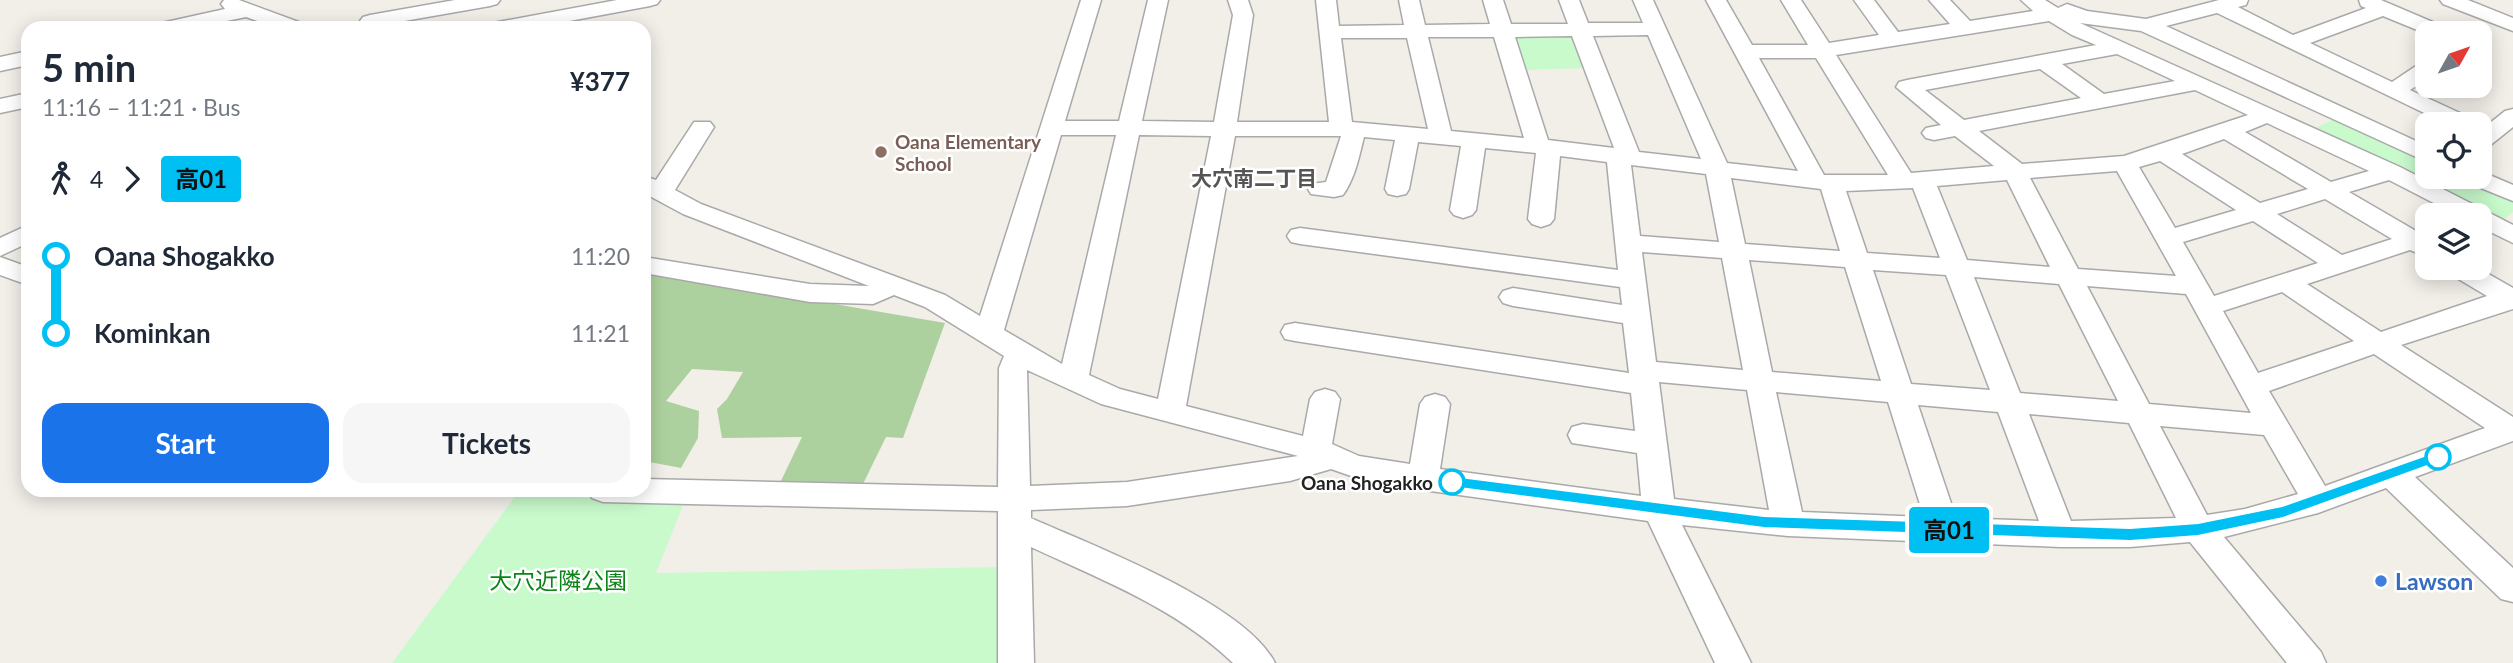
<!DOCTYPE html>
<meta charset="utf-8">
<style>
body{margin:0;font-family:Lato,"Noto Sans JP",sans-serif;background:#f6f6f7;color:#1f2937;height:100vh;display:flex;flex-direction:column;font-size:26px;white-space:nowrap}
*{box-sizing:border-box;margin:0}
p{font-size:23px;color:#747a83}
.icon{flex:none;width:38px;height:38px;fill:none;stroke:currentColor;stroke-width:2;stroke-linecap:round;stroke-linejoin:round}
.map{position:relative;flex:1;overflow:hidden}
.side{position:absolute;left:21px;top:21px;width:630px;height:476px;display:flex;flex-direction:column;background:#fff;border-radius:21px;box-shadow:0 4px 18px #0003}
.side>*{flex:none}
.badge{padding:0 14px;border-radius:5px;font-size:24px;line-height:46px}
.needle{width:46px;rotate:50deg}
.tools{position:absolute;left:2415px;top:21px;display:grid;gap:14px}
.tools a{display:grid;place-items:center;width:77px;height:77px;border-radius:14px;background:#fff;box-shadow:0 4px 18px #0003;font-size:35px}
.map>.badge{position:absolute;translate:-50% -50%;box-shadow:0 0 0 4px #fff}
.legs{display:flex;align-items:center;gap:10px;height:77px;padding:0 21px;font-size:23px}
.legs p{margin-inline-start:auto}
.headline{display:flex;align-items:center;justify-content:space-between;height:119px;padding:0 21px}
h1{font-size:38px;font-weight:700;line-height:52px}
.action{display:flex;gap:14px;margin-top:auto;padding:14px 21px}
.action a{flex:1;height:80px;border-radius:21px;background:#1a73e8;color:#fff;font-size:28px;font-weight:700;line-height:80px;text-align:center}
.action a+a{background:#f6f6f7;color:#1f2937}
ul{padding:0 21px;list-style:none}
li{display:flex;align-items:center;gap:24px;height:77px;font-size:26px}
li i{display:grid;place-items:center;width:10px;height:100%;margin:0 9px;background:currentColor}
li i::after{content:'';width:18px;height:18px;margin:-9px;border:5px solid;border-radius:50%;background:#fff}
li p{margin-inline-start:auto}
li:first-child i{background:linear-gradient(#0000 50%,currentColor 0)}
li:last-child i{background:linear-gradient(currentColor 50%,#0000 0)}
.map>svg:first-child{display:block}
.forest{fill:#add19e}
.park{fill:#c8facc}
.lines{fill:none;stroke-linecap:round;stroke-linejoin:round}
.street-casing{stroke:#a9a9a9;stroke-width:3}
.street{fill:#fff;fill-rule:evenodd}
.line-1{fill:#00c0f3;stroke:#fff;stroke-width:2}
.education-dot{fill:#8d6e63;stroke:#fff;stroke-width:2.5}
.stop-1-dot{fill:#fff;stroke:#00c0f3;stroke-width:3.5}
.shop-dot{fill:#3f7fe0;stroke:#fff;stroke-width:2.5}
.labels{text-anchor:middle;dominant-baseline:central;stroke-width:5;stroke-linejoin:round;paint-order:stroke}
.education-label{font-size:19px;font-weight:bold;fill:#785e54;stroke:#fff;text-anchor:start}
.stop-label{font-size:19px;font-weight:bold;fill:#222;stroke:#fff;text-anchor:end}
.neighbourhood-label{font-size:21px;font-weight:bold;fill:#555;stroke:#fff}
.near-park-label{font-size:23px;fill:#0c8416;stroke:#fff}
.near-shop-label{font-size:23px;font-weight:bold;fill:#366cbe;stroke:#fff;text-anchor:start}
</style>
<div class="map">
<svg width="2513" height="663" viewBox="0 0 2513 663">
<rect width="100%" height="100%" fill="#f2efe9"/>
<polygon class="forest" points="644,271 945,323 903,438 886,437 862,486 779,485 802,437 722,438 717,409 727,399 743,372 692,369 666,401 699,411 698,438 681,468 644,461"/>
<g class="park">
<polygon points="1510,35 1576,35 1588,68 1520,70"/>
<polygon points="2334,119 2427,161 2427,177 2463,177 2513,200 2513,212 2503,220 2342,140 2313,129"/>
<polygon points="517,494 684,503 656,573 1003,567 1000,663 392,663"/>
</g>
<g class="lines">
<g class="street-casing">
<g id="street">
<polygon points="224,0 239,0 304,24 307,28 277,28 246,17 193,28 154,28 157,24 225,9 221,4"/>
<polygon points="455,0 500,0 497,4 490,6 370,27 363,25 360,21 363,17 370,15"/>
<polygon points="617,0 660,0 657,4 650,6 532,28 488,28 491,24 498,22"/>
<path d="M1081 0H1101L1065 121H1119L1148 0H1168L1142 121 1214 122 1233 15 1228 0H1248L1253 15 1237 122H1329L1316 0H1336L1339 26 1404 25 1399 0H1419L1425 25 1490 24 1483 0H1503L1511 24H1568L1559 0H1579L1588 23H1643L1633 0H1653L1727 163 1798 171 1706 0H1726L1752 45H1808L1781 0H1801L1829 43 1879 35 1854 0H1874L1898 32 1950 24 1929 0H1950L1970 21 2033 11 2021 0H2045L2058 8 2067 4 2087 11 2146 19 2219 0H2248L2246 5 2238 7 2293 35 2366 8 2361 6 2359 0H2381L2449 29 2452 33 2427 34 2383 16 2310 43 2392 82 2419 64 2427 62V79L2410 90 2473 119 2476 124H2447L2217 13 2166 26 2427 146V162L2141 31 2080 23 2400 167 2513 225V243L2480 227V215H2457L2389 180 2349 192 2416 231 2427 230V257L2410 250 2307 284 2381 332 2487 296 2450 274 2446 268H2478L2513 288V309L2401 345 2513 417V441L2415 477 2513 568V602L2501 599 2386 488 2318 513 2224 537 2321 652 2326 663H2287L2190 542 2130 547H2060L1788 536 1682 525 1751 663H1715L1648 521 1423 490 1354 477 1331 469 1290 481 1127 506 1031 510V518C1093 546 1245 603 1275 663H1233C1176 608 1102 580 1031 547L1034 663H998V511L603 502 592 498 587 490H644V479L998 487 999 368 1004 356 925 307 894 295 873 304 810 302 644 273V257L810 284 869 286 683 214 644 193V176L656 180 694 122H710L714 127 675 190 701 204 945 295 980 316ZM2049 21 2072 35 2096 45 1907 80 1899 82 1896 87 1941 125 1926 128 1922 133 1926 138 1934 140 1955 136 1994 166 1911 173 1836 55ZM1648 35 1701 159 1639 152 1593 36ZM1572 36 1614 148 1548 140 1515 37ZM1428 37H1494L1524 138 1451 131ZM1341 38H1407L1428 129 1352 122ZM2117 54 2175 81 2104 94 2062 64ZM1759 58H1816L1888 175H1824ZM2040 69 2081 98 1964 120 1925 90ZM2195 90 2248 115 2124 156 2022 164 1979 131ZM2267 123 2369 171 2331 182 2245 132ZM1061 135H1116L1062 364 1004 330ZM1139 135 1211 136 1158 399 1120 389 1089 375ZM1235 136H1341L1326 182 1311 184 1308 189 1311 194 1334 197 1343 195C1355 178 1359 157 1364 137L1395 140 1385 189 1388 194 1397 196 1406 194 1409 189 1418 142 1461 146 1450 210 1454 215 1463 218 1472 215 1476 210 1485 148 1536 153 1528 219 1532 224 1541 227 1550 224 1554 219 1560 156 1607 162 1618 270 1300 228 1291 230 1287 236 1291 242 1300 244 1620 287 1622 305 1513 288 1503 291 1499 297 1503 303 1513 306 1623 323 1629 373 1295 323 1285 325 1281 332 1285 339 1295 341 1631 393 1635 431 1583 424 1572 427 1568 435 1572 443 1637 453 1641 496 1440 469 1450 404 1445 397 1435 394 1425 397 1420 404 1410 464 1359 456 1332 444 1340 399 1335 392 1325 389 1315 392 1310 399 1303 436 1186 406ZM2224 139 2308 189 2260 203 2182 154ZM2160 161 2236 210 2175 228 2139 167ZM1631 165 1706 174 1719 242 1640 236ZM2117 171 2176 276 2078 269 2030 178ZM1731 178 1821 189 1840 251 1745 244ZM2007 180 2050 267 1967 260 1937 186ZM1913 188 1940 258 1867 253 1846 191ZM2325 199 2392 239 2342 255 2277 214ZM2253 221 2318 263 2214 296 2183 242ZM1642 252 1722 258 1743 370 1656 362ZM1749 260 1845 267 1881 381 1772 372ZM1873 270 1946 275 1990 390 1911 384ZM1974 277 2059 284 2118 401 2020 393ZM2087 286 2186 294 2251 413 2149 404ZM2282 292 2354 341 2258 373 2223 311ZM2374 354 2485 428 2325 486 2269 391ZM1027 370 1101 404 1298 456 1127 482 1030 486ZM1659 382 1747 390 1769 510 1674 499ZM1776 392 1888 402 1924 517 1802 512ZM1918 405 1998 412 2039 521 1956 518ZM2029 414 2129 423 2176 518 2071 521ZM2160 426 2264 435 2298 494 2245 509 2207 515Z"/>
<polygon points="2440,0 2468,0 2513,18 2513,31 2443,4"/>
<polygon points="28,51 28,65 0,71 0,57"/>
<polygon points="28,93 28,107 0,113 0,99"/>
<polygon points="2513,109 2513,127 2488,147 2480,149 2480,131 2505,111"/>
<polygon points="2480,171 2513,185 2513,201 2466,182 2463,177 2480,177"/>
<polygon points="28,225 28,243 0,256 0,238"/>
<polygon points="0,257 28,267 28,285 0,275"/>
</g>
</g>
<use href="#street" class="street"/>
</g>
<polygon class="line-1" points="2438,451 2444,453 2446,457 2444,460 2283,518 2198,536 2130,541 1764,528 1452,487 1444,482 1452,476 1764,516 2130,528 2198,523 2282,506"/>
<circle class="education-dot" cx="881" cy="152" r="7"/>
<g class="stop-1-dot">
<circle cx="2438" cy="457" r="12"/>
<circle cx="1452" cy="482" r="12"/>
</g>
<circle class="shop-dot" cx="2381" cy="581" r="7"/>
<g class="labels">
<g class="education-label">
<text x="895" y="141">Oana Elementary<tspan x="895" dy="22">School</tspan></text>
</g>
<g class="stop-label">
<text x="1433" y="482">Oana Shogakko</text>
</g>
<g class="neighbourhood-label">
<text x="1254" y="177">大穴南二丁目</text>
</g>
<g class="near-park-label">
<text x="558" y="580">大穴近隣公園</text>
</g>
<g class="near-shop-label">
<text x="2395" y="581">Lawson</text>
</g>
</g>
</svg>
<div class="tools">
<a><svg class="needle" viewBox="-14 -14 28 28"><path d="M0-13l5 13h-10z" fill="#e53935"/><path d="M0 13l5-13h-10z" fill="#747a83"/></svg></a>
<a><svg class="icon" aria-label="locate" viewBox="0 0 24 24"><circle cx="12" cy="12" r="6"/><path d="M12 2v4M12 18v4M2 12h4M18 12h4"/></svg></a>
<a><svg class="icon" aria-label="layers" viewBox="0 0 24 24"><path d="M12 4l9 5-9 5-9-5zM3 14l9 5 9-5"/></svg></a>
</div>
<b class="badge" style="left:1949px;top:530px;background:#00c0f3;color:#111">高01</b>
<section class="side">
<div class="headline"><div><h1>5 min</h1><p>11:16 – 11:21 · Bus</p></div><b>¥377</b></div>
<div class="legs"><svg class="icon" aria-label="walk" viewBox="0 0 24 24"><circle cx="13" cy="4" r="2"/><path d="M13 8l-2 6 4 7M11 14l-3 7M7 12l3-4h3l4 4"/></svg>4<svg class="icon" aria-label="forward" viewBox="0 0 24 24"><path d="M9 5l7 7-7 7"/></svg><b class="badge" style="background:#00c0f3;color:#111">高01</b></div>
<ul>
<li><i style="color:#00c0f3"></i><b>Oana Shogakko</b><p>11:20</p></li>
<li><i style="color:#00c0f3"></i><b>Kominkan</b><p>11:21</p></li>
</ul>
<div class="action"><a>Start</a><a>Tickets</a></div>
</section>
</div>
